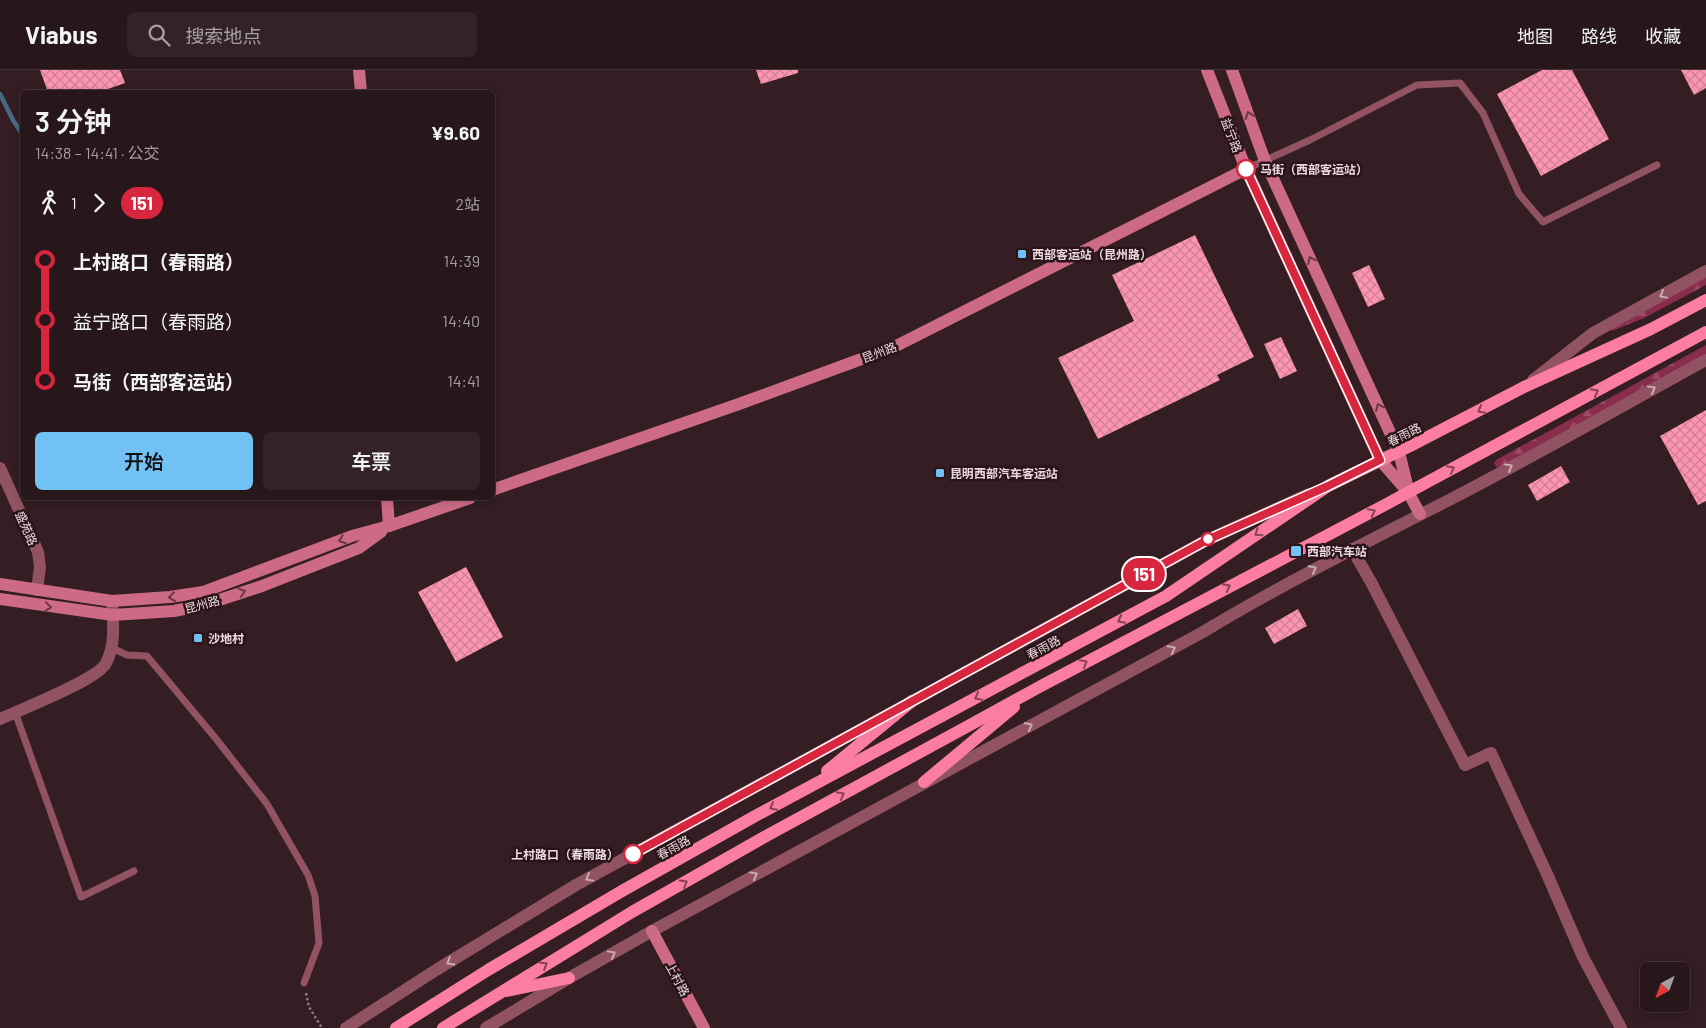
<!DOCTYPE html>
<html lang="zh">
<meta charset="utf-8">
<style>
body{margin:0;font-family:Barlow,"Noto Sans SC",sans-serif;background:#332327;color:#f1f3f6;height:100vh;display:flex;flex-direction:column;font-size:19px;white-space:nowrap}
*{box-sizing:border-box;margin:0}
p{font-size:16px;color:#a49fa2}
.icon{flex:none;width:28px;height:28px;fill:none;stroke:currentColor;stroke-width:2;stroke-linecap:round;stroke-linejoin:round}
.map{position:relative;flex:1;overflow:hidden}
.side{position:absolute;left:20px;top:20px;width:475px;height:410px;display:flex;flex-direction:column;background:#27161a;border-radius:8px;box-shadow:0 2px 8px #0003,0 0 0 1px #433539}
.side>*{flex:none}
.badge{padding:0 10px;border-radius:16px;font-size:18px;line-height:32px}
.needle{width:32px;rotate:221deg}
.tools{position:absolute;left:1640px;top:892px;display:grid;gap:10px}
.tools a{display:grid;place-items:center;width:50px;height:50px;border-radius:8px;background:#27161a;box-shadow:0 2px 8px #0003,0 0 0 1px #433539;font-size:25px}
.map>.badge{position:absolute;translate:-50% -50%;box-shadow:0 0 0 2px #fff}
.legs{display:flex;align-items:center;gap:8px;height:55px;padding:0 15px;font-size:16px}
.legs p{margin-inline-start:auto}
.overview{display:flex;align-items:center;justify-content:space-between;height:85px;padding:0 15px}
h1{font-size:28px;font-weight:600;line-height:38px}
.action{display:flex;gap:10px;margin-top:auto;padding:10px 15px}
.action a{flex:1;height:58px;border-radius:8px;background:#72c1f5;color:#111;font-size:20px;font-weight:600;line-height:58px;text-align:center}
.action a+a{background:#332327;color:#f1f3f6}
ul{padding:0 15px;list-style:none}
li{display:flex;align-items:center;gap:18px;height:60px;font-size:19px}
li i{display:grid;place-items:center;width:8px;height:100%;margin:0 6px;background:currentColor}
li i::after{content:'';width:12px;height:12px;margin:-6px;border:4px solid;border-radius:50%;background:#27161a}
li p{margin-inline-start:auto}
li:first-child i{background:linear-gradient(#0000 50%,currentColor 0)}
li:last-child i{background:linear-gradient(currentColor 50%,#0000 0)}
header{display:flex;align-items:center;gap:30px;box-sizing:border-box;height:70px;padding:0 25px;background:#27161a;border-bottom:1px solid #433539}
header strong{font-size:24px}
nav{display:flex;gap:28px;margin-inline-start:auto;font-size:18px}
.search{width:350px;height:45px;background:#332327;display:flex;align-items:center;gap:12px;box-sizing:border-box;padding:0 18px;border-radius:8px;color:#a49fa2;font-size:19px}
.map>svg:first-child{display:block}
.forest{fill:url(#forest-firs)}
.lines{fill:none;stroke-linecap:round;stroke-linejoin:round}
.stream{stroke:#466b81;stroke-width:4.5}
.building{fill:url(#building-cross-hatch)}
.path{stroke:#8e7a7f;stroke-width:2.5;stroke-dasharray:2.5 2.5;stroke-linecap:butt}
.lane{stroke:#915363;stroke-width:7}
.street{stroke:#915363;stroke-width:12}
.secondary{stroke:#cd6b87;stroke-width:12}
.primary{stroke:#fc7da2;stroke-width:12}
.oneway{stroke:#6b3746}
.oneway2{stroke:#cbabb2}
.oneway3{stroke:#884357}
.line-1-casing{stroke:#fff;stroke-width:11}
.line-1{stroke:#d7263d;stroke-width:8}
.stop-1-dot{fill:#fff;stroke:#d7263d;stroke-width:2.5}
.poi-dot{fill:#72c1f5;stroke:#2a141a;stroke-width:2}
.labels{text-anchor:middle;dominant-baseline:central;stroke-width:5;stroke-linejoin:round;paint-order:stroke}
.street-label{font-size:12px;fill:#eadadd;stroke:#2a141a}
.stop-label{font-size:12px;font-weight:bold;fill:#eadadd;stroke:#2a141a;text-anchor:start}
.poi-label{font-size:12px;font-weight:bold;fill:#eadadd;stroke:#2a141a;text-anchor:start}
</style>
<header>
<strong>Viabus</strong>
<div class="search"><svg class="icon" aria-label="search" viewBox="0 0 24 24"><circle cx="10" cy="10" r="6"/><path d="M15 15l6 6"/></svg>搜索地点</div>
<nav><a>地图</a><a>路线</a><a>收藏</a></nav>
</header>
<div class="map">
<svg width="1706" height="958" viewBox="0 0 1706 958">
<defs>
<pattern id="forest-firs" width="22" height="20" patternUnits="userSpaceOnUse" patternTransform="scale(1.25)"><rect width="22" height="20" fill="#892d4c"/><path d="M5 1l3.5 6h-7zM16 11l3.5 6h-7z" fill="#9a4b65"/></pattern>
<pattern id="building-cross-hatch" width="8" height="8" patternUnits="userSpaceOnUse" patternTransform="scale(1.25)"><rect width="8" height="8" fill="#fd95b1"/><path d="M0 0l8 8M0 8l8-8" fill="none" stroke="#cf8095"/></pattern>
</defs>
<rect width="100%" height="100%" fill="#341d23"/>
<g class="forest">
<polygon points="1706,206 1706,215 1644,248 1612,261 1611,258"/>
<polygon points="1706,275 1706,286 1500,398 1496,397 1494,393 1496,390"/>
</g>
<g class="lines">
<polyline class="stream" points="0,24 13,50 22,64"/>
</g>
<g class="building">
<polygon points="40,0 120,0 125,13 100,22 48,22"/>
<polygon points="756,0 798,0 798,3 761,14"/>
<polygon points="1542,0 1572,0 1609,69 1541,106 1497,24"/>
<polygon points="1681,0 1706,0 1706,18 1694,25"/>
<polygon points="1195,165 1254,287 1217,305 1220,310 1098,369 1058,288 1134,251 1112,205"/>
<polygon points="1369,195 1385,229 1368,237 1352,203"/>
<polygon points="1281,267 1297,301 1280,309 1264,274"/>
<polygon points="1706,340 1706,431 1698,435 1660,366"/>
<polygon points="1561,396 1570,412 1537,431 1528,415"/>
<polygon points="466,497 503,567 456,592 418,522"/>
<polygon points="1298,539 1307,556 1274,574 1265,558"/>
</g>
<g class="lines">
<polyline class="path" points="306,923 309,937 322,958"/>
<g class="lane">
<polyline points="1246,99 1310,70 1417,15 1460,13 1483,43 1519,124 1543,152 1657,95"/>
<polyline points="112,578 127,585 147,586 217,670 267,734 308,805 315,826 319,873 304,913"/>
<polyline points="15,642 81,827 134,801"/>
</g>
<g class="street">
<polyline points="1533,310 1593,263 1706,201"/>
<polyline points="0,398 38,482 40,497 37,520"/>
<polyline points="1352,479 1371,512 1465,695 1491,683 1547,804 1583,887 1621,958"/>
<path d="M0 649C20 640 99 609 106 593 116 575 113 551 112 531"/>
<polyline points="346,958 436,900 576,815 1207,470 1309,424"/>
<path d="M486 958 569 908 652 861 1203 562C1284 513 1369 471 1453 428 1538 384 1622 336 1706 290"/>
</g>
<g class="secondary">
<polyline points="359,0 361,22"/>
<polyline points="1207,0 1246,99 1380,390 1408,422 1420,444"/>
<polyline points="1232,0 1265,91 1399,382 1408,419"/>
<polyline points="492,420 739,334 894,277 1246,99"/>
<polyline points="387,428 389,456"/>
<polyline points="0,514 112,531 170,527 203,522 352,466 389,456 470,428"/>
<polyline points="0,529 113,545 174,541 204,535 262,516 359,478 381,462"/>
<polyline points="652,861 704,958"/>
</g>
<g class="primary">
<polyline points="827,701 912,631"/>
<polyline points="924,712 1014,637"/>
<polyline points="507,921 569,908"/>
<polyline points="396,958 488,900 622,821 757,745 1166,526 1328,416 1416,373 1524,317 1651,259 1706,230"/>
<polyline points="443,958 632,842 768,765 970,655 1041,616 1381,437 1706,262"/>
</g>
</g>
<defs><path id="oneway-chevron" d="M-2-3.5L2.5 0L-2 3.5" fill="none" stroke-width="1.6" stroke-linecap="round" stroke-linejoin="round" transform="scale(1.25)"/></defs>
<g class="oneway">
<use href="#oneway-chevron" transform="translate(1249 45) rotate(-110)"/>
<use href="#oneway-chevron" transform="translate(1311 190) rotate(-115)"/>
<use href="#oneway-chevron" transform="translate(1379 337) rotate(-115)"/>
<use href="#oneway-chevron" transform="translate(342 470) rotate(159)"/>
<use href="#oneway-chevron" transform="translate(242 522) rotate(-18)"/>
<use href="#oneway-chevron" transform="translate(172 527) rotate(173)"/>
<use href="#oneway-chevron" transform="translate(48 537) rotate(7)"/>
</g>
<g class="oneway2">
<use href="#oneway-chevron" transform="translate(1663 225) rotate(151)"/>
<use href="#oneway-chevron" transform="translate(1652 319) rotate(-29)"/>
<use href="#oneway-chevron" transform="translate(1509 397) rotate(-29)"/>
<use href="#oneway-chevron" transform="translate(1313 499) rotate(-28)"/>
<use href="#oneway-chevron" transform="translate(1172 579) rotate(-28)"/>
<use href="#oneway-chevron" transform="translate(1029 656) rotate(-28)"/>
<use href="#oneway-chevron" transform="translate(754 805) rotate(-29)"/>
<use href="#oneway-chevron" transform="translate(589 808) rotate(151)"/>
<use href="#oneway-chevron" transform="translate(612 884) rotate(-29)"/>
<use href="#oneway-chevron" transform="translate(450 892) rotate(149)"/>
</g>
<g class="oneway3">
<use href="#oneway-chevron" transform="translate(1595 322) rotate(-28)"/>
<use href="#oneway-chevron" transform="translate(1481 340) rotate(153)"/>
<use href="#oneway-chevron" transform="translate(1451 399) rotate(-28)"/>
<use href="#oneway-chevron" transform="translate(1372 442) rotate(-27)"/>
<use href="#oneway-chevron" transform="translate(1258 463) rotate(146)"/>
<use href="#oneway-chevron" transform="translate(1227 517) rotate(-27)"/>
<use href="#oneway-chevron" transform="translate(1121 550) rotate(152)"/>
<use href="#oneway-chevron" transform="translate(1084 593) rotate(-28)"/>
<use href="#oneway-chevron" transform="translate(978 627) rotate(152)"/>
<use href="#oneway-chevron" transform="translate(841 725) rotate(-28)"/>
<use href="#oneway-chevron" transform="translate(773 737) rotate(152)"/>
<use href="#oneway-chevron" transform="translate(684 813) rotate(-30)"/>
<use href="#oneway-chevron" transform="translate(544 895) rotate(-31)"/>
</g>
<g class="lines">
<g class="line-1-casing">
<polyline id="line-1" points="633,784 1207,470 1328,416 1380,390 1246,99"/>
</g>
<use href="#line-1" class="line-1"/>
</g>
<g class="stop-1-dot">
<circle cx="1246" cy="99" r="9"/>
<circle cx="1208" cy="469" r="6"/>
<circle cx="633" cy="784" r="9"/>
</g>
<g class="poi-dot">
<rect x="1017" y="179" width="10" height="10" rx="2.5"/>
<rect x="935" y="398" width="10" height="10" rx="2.5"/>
<rect x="1290" y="475" width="12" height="12" rx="2.5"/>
<rect x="193" y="563" width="10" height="10" rx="2.5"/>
</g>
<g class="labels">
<g class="street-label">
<text transform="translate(1232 65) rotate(69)">益宁路</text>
<text transform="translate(879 282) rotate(-21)">昆州路</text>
<text transform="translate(1404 364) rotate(-26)">春雨路</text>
<text transform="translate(27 458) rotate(66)">盛苑路</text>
<text transform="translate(202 534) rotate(-15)">昆州路</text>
<text transform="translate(1043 577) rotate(-28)">春雨路</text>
<text transform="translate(673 777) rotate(-29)">春雨路</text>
<text transform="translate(678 909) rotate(62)">上村路</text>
</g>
<g class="stop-label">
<text x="1260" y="99">马街（西部客运站）</text>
<text x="619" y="784" text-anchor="end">上村路口（春雨路）</text>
</g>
<g class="poi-label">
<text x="1032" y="184">西部客运站（昆州路）</text>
<text x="950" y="403">昆明西部汽车客运站</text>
<text x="1307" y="481">西部汽车站</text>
<text x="208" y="568">沙地村</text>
</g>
</g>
</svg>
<div class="tools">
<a><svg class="needle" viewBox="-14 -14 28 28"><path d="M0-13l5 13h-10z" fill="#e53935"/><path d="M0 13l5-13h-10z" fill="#a49fa2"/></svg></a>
</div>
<b class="badge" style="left:1144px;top:504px;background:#d7263d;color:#fff">151</b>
<section class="side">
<div class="overview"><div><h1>3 分钟</h1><p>14:38 – 14:41 · 公交</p></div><b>¥9.60</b></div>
<div class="legs"><svg class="icon" aria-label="walk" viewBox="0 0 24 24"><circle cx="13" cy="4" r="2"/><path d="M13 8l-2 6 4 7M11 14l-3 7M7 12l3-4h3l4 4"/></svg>1<svg class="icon" aria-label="forward" viewBox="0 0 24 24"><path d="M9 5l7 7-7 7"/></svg><b class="badge" style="background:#d7263d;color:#fff">151</b><p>2站</p></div>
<ul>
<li><i style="color:#d7263d"></i><b>上村路口（春雨路）</b><p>14:39</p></li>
<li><i style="color:#d7263d"></i><span>益宁路口（春雨路）</span><p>14:40</p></li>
<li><i style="color:#d7263d"></i><b>马街（西部客运站）</b><p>14:41</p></li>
</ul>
<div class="action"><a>开始</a><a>车票</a></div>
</section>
</div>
